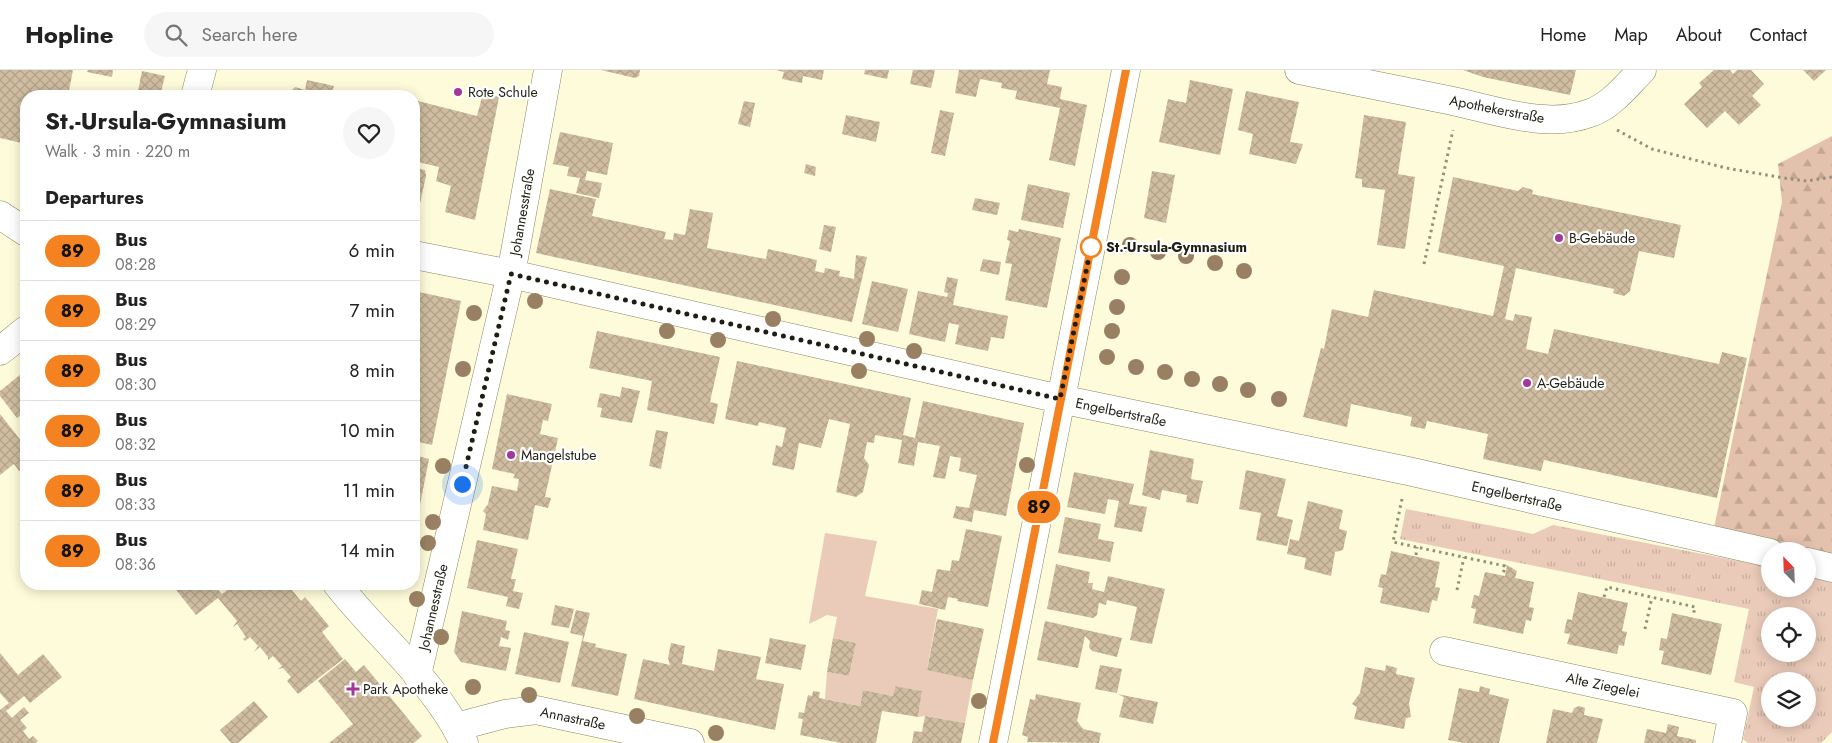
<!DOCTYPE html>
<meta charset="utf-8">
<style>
body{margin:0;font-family:Jost,sans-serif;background:#f6f6f6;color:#222;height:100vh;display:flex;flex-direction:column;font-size:19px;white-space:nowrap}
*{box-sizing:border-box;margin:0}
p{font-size:16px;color:#767676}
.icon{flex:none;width:28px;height:28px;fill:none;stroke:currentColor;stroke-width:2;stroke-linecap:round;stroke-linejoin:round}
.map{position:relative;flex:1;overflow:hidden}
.drawer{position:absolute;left:20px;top:20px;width:400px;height:500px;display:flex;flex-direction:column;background:#fff;border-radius:20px;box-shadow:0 2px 12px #0003}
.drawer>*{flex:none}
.badge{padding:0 10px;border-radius:16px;font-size:18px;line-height:32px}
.needle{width:32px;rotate:337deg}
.tools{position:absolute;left:1761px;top:472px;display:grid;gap:10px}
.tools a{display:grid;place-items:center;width:55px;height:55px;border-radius:50%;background:#fff;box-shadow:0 2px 12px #0003;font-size:25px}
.you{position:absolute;width:25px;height:25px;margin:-12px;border:4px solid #fff;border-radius:50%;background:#1a73e8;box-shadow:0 0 0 8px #1a73e833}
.map>.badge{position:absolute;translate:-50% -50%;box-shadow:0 0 0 2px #fff}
h2{padding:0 25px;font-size:19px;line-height:45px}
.round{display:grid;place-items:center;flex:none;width:52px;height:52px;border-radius:26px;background:#f6f6f6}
.overview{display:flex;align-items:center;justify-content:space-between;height:85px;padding:0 25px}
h1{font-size:24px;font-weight:700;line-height:38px}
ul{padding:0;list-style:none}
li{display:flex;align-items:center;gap:15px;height:60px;padding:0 25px;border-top:1px solid #e0e0e0}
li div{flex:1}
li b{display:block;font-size:19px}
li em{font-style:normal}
li .badge{min-width:55px;font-weight:700;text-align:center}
header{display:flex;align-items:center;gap:30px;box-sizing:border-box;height:70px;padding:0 25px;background:#fff;border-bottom:1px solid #e0e0e0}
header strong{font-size:24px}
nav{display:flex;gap:28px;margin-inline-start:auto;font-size:18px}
.search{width:350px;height:45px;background:#f6f6f6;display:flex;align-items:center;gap:12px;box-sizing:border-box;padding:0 18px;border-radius:28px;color:#767676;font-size:19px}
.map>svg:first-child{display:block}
.grass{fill:url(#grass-tufts);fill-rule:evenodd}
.forest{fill:url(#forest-firs)}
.green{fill:#eacab8}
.building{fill:url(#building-cross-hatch)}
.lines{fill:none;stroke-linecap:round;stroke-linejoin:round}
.minor-casing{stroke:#888567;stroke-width:29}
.tertiary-casing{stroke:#888567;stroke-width:29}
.path{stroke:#929079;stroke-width:3;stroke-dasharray:2.5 4;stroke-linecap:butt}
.minor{stroke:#fff;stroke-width:28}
.tertiary{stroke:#fff;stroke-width:28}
.tree{fill:#998062}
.line-casing{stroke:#fff;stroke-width:11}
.line{stroke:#f58220;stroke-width:8}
.walk{stroke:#1f1e12;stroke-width:5;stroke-dasharray:0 9}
.poi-dot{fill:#a43898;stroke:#fff;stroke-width:2}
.stop-dot{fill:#fff;stroke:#f58220;stroke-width:2.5}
.labels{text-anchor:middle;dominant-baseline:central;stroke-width:4.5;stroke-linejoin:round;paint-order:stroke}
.poi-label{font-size:14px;fill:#1f1e12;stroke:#fff;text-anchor:start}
.street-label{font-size:14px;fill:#1f1e12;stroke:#fff}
.stop-label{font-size:14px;font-weight:bold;fill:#1f1e12;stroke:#fff;text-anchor:start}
</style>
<header>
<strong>Hopline</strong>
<div class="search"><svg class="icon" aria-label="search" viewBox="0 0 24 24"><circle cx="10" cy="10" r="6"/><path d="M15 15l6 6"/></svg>Search here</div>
<nav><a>Home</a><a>Map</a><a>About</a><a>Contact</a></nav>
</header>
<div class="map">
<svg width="1832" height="673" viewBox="0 0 1832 673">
<defs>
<pattern id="grass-tufts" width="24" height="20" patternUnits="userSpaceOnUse" patternTransform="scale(1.25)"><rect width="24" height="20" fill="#eacab8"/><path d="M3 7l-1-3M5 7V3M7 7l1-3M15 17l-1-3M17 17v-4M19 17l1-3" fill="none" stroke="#c8ad9d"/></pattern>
<pattern id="forest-firs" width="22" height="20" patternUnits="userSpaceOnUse" patternTransform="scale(1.25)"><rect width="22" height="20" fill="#e4c1ad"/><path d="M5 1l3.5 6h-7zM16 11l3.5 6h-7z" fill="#c3a594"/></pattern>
<pattern id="building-cross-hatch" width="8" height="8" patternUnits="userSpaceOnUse" patternTransform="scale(1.25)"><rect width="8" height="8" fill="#d0bda1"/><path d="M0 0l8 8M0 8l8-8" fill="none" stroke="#b2a28a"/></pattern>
</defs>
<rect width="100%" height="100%" fill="#fdfbd9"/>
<path class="grass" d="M1406 439 1533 464 1553 455 1770 497V519H1808V504L1832 507V662L1821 673H1748L1743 669 1754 617 1734 612 1749 539 1400 469ZM1770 546H1808V584H1770ZM1770 611H1808V649H1770Z"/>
<polygon class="forest" points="1832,66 1832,485 1714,458 1782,132 1778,94"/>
<polygon class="green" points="825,463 877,471 865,526 938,539 927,599 973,610 965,653 925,646 918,647 922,621 895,616 893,626 863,620 860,636 825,629 827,602 849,606 856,573 833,568 837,547 827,545 809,554"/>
<g class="building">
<polygon points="0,0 73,0 68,26 26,26 26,74 0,68"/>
<polygon points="88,0 113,0 112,7 87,2"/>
<polygon points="601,0 640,0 639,6 635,8"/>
<polygon points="776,0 824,0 822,10 803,6 802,13 782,9 784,2"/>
<polygon points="865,0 889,0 887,9 864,4"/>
<polygon points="913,0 935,0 931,18 910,14"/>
<polygon points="959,0 1050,0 1047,14 1062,17 1060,29 1087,35 1075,96 1049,90 1060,38 1015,29 1017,21 1001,18 1002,13 980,9 976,27 955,23"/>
<polygon points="1463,0 1576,0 1570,25 1483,7"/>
<polygon points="1714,0 1730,0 1733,4 1737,0 1751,0 1764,14 1752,26 1761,35 1739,55 1725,41 1707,58 1684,34 1702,17 1699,13"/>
<polygon points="1803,0 1826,0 1814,11"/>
<polygon points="142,1 165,6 160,26 137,26"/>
<polygon points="307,10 334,16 331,26 286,26 295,17 305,20"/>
<polygon points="1190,10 1233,19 1220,85 1159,72 1168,29 1186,33"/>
<polygon points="1246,21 1299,32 1290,72 1303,74 1296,94 1249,84 1253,64 1238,60"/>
<polygon points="483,23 499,27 475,150 445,142 451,116 436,111 439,97 414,91 414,30 477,46"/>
<polygon points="744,31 755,33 750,57 738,54"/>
<polygon points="940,40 954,43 945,86 931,83"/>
<polygon points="846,45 880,52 876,72 842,64"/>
<polygon points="1364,45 1406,52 1398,104 1415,107 1405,179 1377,175 1385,120 1362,117 1362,109 1355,108"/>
<polygon points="560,62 613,73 607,105 587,101 585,110 602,113 599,128 576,123 580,108 567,106 569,97 553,94"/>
<polygon points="806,94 816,97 815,106 804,103"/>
<polygon points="414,98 425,100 426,106 415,156"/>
<polygon points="1152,101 1175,105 1166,153 1144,148"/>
<polygon points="1453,107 1518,121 1523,117 1533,120 1532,124 1681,155 1674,188 1639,181 1630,221 1624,226 1613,223 1614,219 1516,198 1505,249 1513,251 1515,244 1532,247 1526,279 1548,284 1554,259 1719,294 1722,282 1747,288 1717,428 1544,390 1541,401 1483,389 1488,364 1427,351 1425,359 1410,356 1412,347 1351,334 1347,357 1303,347 1321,278 1324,279 1332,239 1368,247 1374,220 1493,246 1504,196 1438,182"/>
<polygon points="1028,114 1070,123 1063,158 1021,150"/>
<polygon points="550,119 596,129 592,146 666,162 664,169 673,170 674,163 685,165 690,139 713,143 707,178 766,189 768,179 817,190 815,201 824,203 825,198 840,201 839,206 854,209 856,185 867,187 852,252 536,183"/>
<polygon points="975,128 1000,133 997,145 972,140"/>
<polygon points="824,155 836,157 831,182 819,179"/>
<polygon points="1019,159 1061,168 1047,238 1005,230 1012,194 1005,193 1010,171 1007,170 1009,160 1018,162"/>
<polygon points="983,189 1001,192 999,205 980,201"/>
<polygon points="947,207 958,209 953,235 1008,246 1004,269 991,267 988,281 955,274 959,255 949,253 945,272 909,264 918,221 947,227 948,223 944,222"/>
<polygon points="872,211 908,219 898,262 862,254"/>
<polygon points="414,221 461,231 432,375 414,371"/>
<polygon points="597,261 720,287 710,332 718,334 714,354 647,340 652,311 589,298"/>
<polygon points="737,291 911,328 903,365 915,368 923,331 1024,353 1006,446 974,440 972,452 953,448 956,436 969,438 977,405 959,401 961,388 950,386 945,409 933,407 940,376 918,372 914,396 898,393 902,370 875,365 874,373 867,372 864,388 869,395 863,422 856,427 836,422 850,354 829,349 821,378 799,373 794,400 772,395 776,375 782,377 786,358 759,352 758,356 725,349"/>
<polygon points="26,300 26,341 17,348 0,326 0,321"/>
<polygon points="622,317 640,321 632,353 600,347 602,338 597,337 600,323 620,327"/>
<polygon points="507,324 552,334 548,351 543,350 540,364 558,368 545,427 551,428 548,438 535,435 528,470 483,460 486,444 483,441 488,434 492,416 517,421 519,409 513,408 515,404 492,399"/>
<polygon points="0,344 26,377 26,395 19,401 14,394 0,405"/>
<polygon points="656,360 668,362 661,399 649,396"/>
<polygon points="1150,380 1194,389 1191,409 1203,411 1198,434 1186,432 1187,425 1162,420 1160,430 1142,425"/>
<polygon points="414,385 429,389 415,460 414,460"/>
<polygon points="1246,400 1286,409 1277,446 1293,450 1287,476 1256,470 1261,443 1239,439"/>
<polygon points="1074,402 1134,414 1129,434 1147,437 1142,462 1114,457 1119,431 1108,429 1105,444 1067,437"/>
<polygon points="1308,431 1343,440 1339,459 1347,461 1343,480 1335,482 1331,506 1304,499 1306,488 1287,484 1290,469 1299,471"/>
<polygon points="1065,447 1101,454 1098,469 1114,472 1110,492 1058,483"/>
<polygon points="966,459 1002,466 988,537 957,531 958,529 948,527 945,540 919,534 922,520 932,522 937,499 950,501 952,490 959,491"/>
<polygon points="477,470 518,479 511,509 516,509 513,521 523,523 519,539 506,536 508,527 467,518"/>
<polygon points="1391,481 1440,492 1435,517 1440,518 1437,531 1432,530 1429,543 1380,533 1383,518 1378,517 1381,504 1386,505"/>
<polygon points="1056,494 1090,502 1088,513 1093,513 1092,519 1104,522 1108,506 1165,519 1152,574 1130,570 1137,537 1107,530 1106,535 1099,533 1097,545 1093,548 1047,539"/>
<polygon points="1507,495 1517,501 1515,508 1534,512 1529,537 1534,538 1531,551 1526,550 1523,564 1473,553 1476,539 1471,538 1474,525 1479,526 1485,502 1505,506"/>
<polygon points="176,514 213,514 222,524 235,514 287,514 301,531 305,527 329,556 322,562 343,589 298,624 287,611 291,607 283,598 278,599 282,596 273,586 268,590 268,587 260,577 254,582 258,576 250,567 245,571 243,569 246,567 237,554 233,557 237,551 218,528 196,545 173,516"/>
<polygon points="1578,522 1628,533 1622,561 1627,562 1624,576 1619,575 1617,584 1567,574 1570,564 1564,563 1567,549 1572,550"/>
<polygon points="555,535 574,539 569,558 551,555"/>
<polygon points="576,540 590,543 583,571 596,574 595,577 627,584 618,626 571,616 583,566 570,563"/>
<polygon points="462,541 507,551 505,560 510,561 508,570 501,567 499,576 511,578 506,601 461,592 454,582"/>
<polygon points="1672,543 1722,554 1711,605 1661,594 1664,581 1659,580 1661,568 1667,569"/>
<polygon points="937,549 984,559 973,610 927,600"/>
<polygon points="1045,551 1122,568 1117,587 1092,581 1089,577 1090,571 1085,566 1078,598 1037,590"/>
<polygon points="524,562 569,572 560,613 515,604"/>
<polygon points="770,568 806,575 801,600 765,593"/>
<polygon points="833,568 856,573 849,606 827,602"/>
<polygon points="671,573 685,576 682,594 714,601 718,579 761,587 756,609 784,614 775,660 634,629 643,589 670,595 668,588"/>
<polygon points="0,583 18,605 43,584 62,607 30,633 24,626 6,641 12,648 24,637 29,643 20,650 27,658 23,661 29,669 33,666 38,671 36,673 0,673 0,640 9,633 0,623"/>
<polygon points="345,589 356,602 364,595 422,666 414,673 329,673 353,654 318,611"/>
<polygon points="1100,595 1122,599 1117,623 1095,619"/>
<polygon points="1386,595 1397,598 1396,604 1415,608 1409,633 1411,647 1406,648 1404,659 1354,649 1357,637 1352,634 1360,623 1365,597 1385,601"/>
<polygon points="895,616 922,621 918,647 882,641 876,673 841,673 800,665 803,649 798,648 799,642 804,643 808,625 812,626 813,621 820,622 819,628 860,636 863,620 893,626"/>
<polygon points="1480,616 1490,619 1489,624 1509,629 1499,673 1464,673 1448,670 1459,618 1479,622"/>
<polygon points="1036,624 1081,633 1077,651 1083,659 1101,663 1099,673 1027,672 1028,667 1022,665 1030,629 1035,630"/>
<polygon points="1117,624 1158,632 1153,654 1119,647 1124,627"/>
<polygon points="254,631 268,647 238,673 231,673 220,660"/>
<polygon points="1579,636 1585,638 1584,645 1603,649 1597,673 1546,673 1553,639 1572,643 1574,638"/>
<polygon points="925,646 965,653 961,673 912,673 914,661 922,662"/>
<polygon points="1668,654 1679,657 1677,666 1696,670 1696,673 1644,673 1647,659 1666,663"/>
</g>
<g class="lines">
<g class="minor-casing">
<g id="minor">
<path d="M1299 0C1349 10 1399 20 1448 30 1493 39 1546 60 1590 43 1611 36 1627 15 1642 0"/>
<polyline points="195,26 202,0"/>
<polyline points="0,145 26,162"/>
<polyline points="414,185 511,204 1060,329 1408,401 1770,483"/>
<polyline points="0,281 26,260"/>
<polyline points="1808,492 1832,498"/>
<path d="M337 514C378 567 435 611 464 673"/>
<polyline points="1444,581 1733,643 1727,673"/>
<polyline points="417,605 511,204 548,0"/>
<polyline points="456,657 505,644 536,640 690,673"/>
</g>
</g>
<g class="tertiary-casing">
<polyline id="tertiary" points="993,673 1126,0"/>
</g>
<g class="path">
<polyline points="1617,60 1652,79 1726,98 1790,109 1807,111 1832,107"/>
<polyline points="1424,194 1453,60"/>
<polyline points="1402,429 1393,472 1505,496 1503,505"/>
<polyline points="1416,485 1417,477"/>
<polyline points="1457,520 1464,487"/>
<polyline points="1604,527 1607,517 1695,537 1693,546"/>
<polyline points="1645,559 1652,527"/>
</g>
<use href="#minor" class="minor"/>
<use href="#tertiary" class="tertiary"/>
</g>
<g class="tree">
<circle cx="1130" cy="175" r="8"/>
<circle cx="1158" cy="182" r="8"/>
<circle cx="1186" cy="186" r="8"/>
<circle cx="1215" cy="193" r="8"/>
<circle cx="1244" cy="201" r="8"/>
<circle cx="1122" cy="207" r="8"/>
<circle cx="535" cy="231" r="8"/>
<circle cx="1117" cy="237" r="8"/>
<circle cx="474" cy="243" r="8"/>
<circle cx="773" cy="249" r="8"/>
<circle cx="667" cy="261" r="8"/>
<circle cx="1112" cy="261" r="8"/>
<circle cx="867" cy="269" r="8"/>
<circle cx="718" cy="270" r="8"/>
<circle cx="914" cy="281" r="8"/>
<circle cx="1107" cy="287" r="8"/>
<circle cx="1136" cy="297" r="8"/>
<circle cx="463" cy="299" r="8"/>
<circle cx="859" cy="301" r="8"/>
<circle cx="1165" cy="302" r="8"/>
<circle cx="1192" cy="309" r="8"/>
<circle cx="1220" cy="314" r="8"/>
<circle cx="1248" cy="320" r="8"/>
<circle cx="1279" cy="329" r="8"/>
<circle cx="1027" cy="395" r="8"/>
<circle cx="443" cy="396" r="8"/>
<circle cx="433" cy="452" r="8"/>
<circle cx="428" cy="473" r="8"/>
<circle cx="417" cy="529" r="8"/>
<circle cx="441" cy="567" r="8"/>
<circle cx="473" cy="617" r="8"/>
<circle cx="529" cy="625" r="8"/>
<circle cx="979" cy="631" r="8"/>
<circle cx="637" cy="646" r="8"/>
<circle cx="716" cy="663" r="8"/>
</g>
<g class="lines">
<g class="line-casing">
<polyline id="line" points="993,673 1126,0"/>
</g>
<use href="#line" class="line"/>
<polyline class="walk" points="462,414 511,204 1060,329 1091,177"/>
</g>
<g class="poi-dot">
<circle cx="458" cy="22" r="5"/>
<circle cx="1559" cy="168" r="5"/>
<circle cx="1527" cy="313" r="5"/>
<circle cx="511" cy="385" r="5"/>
<path d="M350.5 611.5h5v5h5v5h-5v5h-5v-5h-5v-5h5z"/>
</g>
<circle class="stop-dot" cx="1091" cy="177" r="10"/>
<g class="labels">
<g class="poi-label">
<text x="468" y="22">Rote Schule</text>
<text x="1569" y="168">B-Gebäude</text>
<text x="1537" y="313">A-Gebäude</text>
<text x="521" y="385">Mangelstube</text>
<text x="363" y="619">Park Apotheke</text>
</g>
<g class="street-label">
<text transform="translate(1497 39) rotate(11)">Apothekerstraße</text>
<text transform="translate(522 142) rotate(-80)">Johannesstraße</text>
<text transform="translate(1121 342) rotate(12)">Engelbertstraße</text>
<text transform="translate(1517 426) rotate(13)">Engelbertstraße</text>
<text transform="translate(433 537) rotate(-77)">Johannesstraße</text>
<text transform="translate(1603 615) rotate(12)">Alte Ziegelei</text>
<text transform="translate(573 648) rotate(12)">Annastraße</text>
</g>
<g class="stop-label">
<text x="1106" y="177">St.-Ursula-Gymnasium</text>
</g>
</g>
</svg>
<div class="tools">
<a><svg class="needle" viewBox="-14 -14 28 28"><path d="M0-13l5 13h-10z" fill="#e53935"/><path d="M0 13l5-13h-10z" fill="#767676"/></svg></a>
<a><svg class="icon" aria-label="locate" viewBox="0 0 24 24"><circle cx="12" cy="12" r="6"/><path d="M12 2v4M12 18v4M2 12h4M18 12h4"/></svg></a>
<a><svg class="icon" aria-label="layers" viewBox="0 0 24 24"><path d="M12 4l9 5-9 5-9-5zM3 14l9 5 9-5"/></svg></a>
</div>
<div class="you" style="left:462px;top:414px"></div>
<b class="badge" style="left:1039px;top:437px;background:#f58220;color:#111">89</b>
<section class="drawer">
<div class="overview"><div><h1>St.-Ursula-Gymnasium</h1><p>Walk · 3 min · 220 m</p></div><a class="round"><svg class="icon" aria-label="heart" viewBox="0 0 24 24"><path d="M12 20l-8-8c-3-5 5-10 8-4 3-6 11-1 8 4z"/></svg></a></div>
<h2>Departures</h2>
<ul>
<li><span class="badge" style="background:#f58220;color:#111">89</span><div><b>Bus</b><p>08:28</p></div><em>6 min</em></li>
<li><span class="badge" style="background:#f58220;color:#111">89</span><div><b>Bus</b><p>08:29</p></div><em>7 min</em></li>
<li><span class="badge" style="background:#f58220;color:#111">89</span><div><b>Bus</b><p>08:30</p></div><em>8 min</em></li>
<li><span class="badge" style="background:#f58220;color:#111">89</span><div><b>Bus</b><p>08:32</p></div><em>10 min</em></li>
<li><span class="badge" style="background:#f58220;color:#111">89</span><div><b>Bus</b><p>08:33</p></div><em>11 min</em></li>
<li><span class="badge" style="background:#f58220;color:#111">89</span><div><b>Bus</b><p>08:36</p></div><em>14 min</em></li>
</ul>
</section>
</div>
